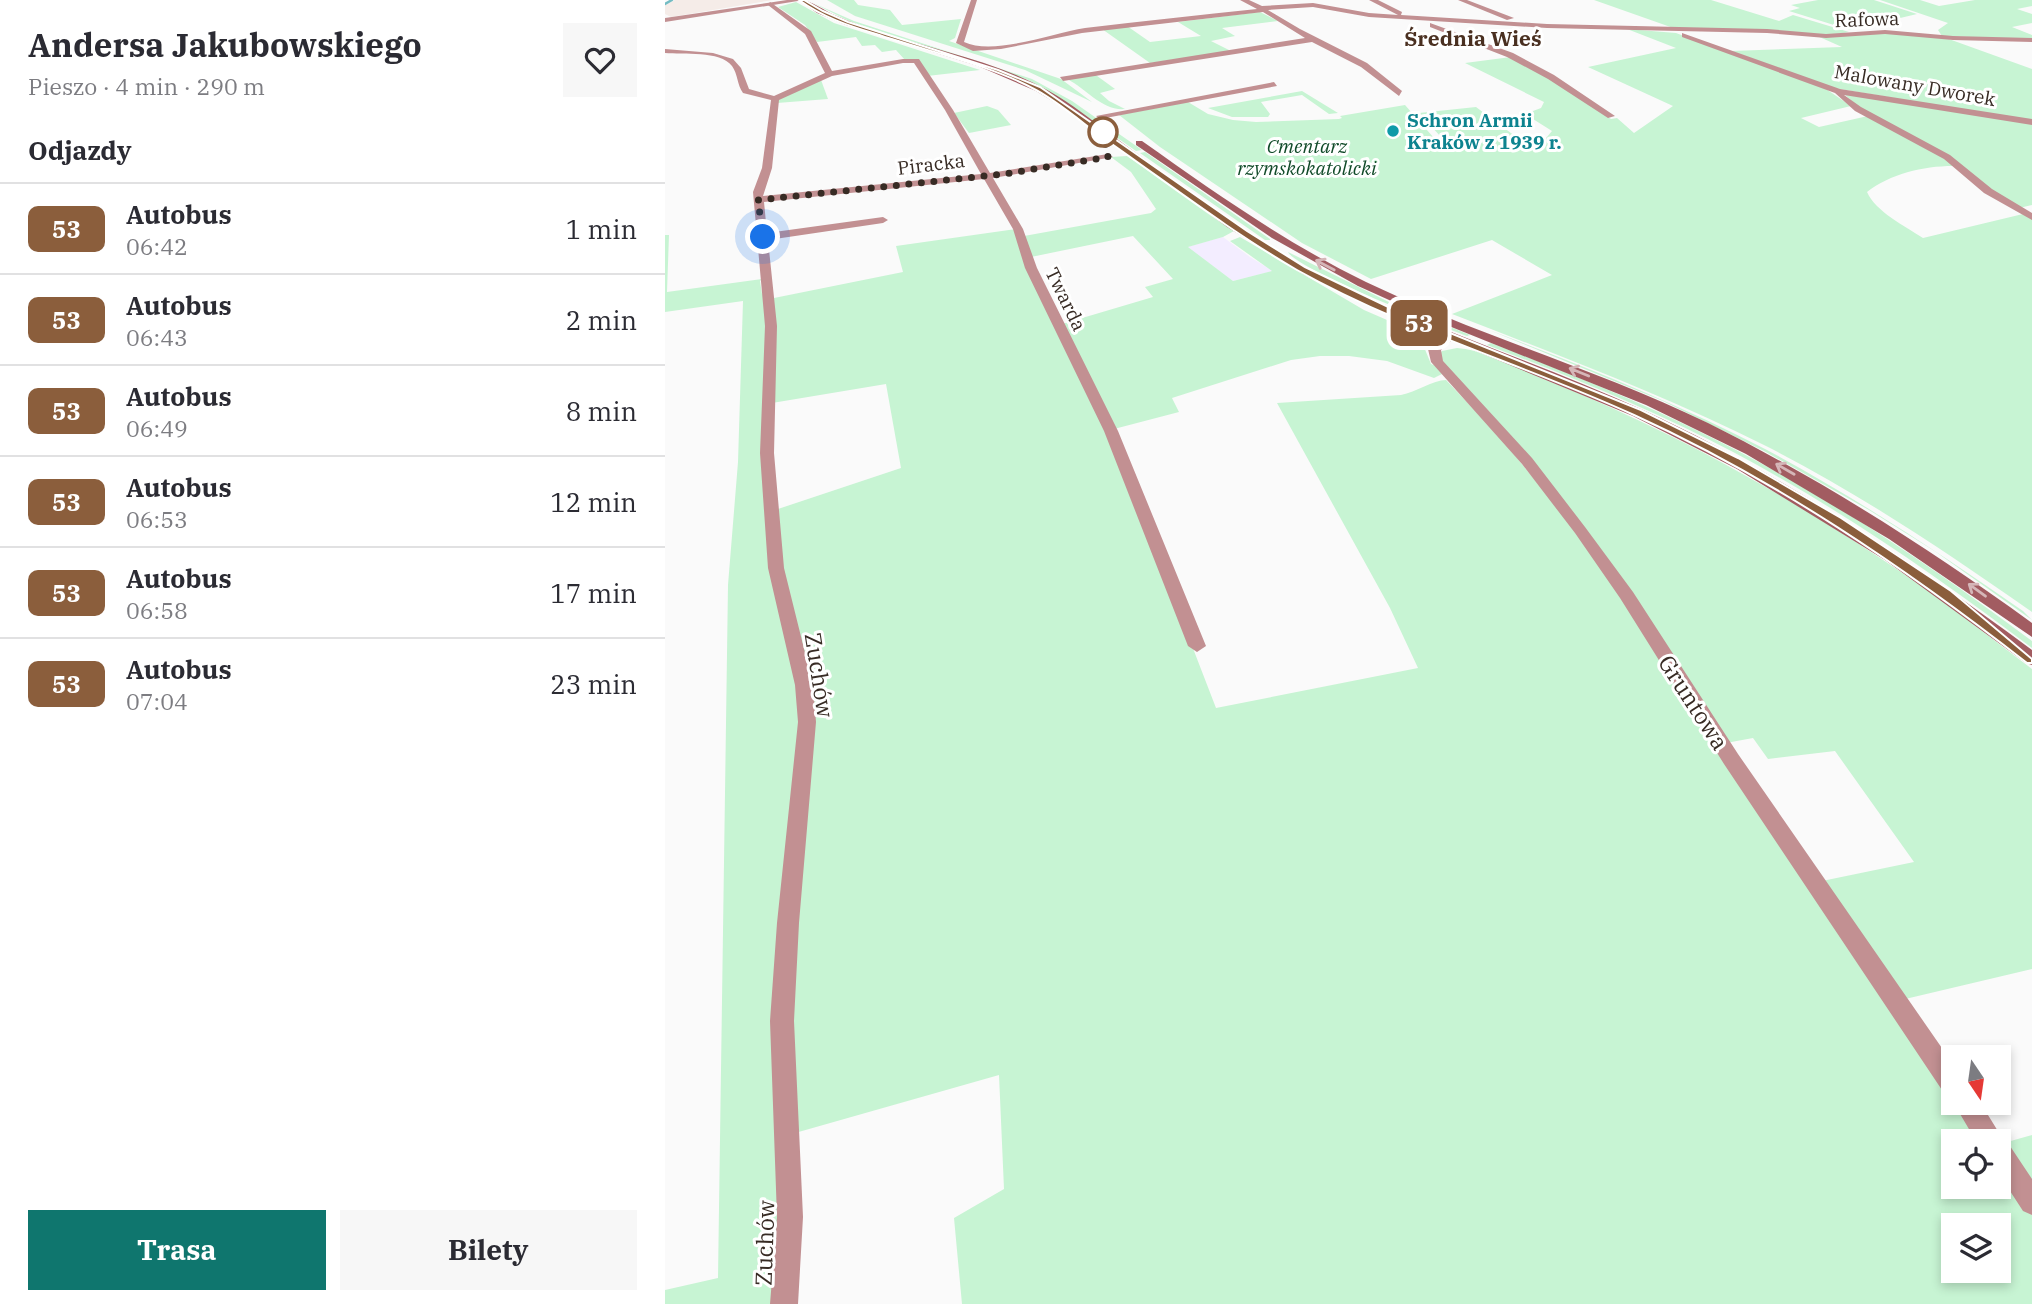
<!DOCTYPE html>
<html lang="pl">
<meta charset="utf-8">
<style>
body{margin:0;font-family:"IBM Plex Serif",serif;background:#f7f7f7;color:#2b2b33;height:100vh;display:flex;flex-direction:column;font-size:26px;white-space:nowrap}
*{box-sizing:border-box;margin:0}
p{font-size:23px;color:#7c7c81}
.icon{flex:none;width:38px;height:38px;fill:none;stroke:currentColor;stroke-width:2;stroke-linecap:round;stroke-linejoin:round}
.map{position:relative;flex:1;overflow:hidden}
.details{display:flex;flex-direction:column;background:#fff;width:665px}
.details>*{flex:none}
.badge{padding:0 14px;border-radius:10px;font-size:24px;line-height:46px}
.needle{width:46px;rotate:167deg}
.tools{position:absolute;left:1276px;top:1045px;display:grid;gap:14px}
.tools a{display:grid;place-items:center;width:70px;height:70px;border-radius:0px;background:#fff;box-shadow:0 4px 10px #0003;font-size:35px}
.you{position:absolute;width:35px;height:35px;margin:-18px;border:5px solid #fff;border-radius:50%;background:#1a73e8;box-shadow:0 0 0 10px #1a73e833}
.map>.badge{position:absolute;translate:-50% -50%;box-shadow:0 0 0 4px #fff}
h2{padding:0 28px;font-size:26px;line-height:63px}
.round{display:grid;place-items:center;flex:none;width:74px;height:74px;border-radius:0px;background:#f7f7f7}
.overview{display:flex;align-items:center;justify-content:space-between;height:119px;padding:0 28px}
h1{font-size:33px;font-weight:800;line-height:52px}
.action{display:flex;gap:14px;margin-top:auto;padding:14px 28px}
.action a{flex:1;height:80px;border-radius:0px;background:#0f766e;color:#fff;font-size:28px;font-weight:800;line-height:80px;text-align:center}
.action a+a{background:#f7f7f7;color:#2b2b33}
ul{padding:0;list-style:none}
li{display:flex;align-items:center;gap:21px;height:91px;padding:0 28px;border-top:2px solid #e1e1e2}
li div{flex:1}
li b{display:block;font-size:26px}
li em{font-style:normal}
li .badge{min-width:77px;font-weight:700;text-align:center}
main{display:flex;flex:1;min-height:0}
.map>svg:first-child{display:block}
.commercial{fill:#f3edff}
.built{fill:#f5ece8}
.green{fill:#c7f4d3;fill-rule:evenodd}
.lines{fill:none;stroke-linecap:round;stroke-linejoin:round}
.stream{stroke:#73bcc3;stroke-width:2.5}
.minor{fill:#c29092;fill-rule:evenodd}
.tertiary{fill:#c29092;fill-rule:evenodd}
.secondary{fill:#a25c61;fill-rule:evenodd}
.oneway{stroke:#d5b6b8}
.line{fill:#8b5e3c;stroke:#fff;stroke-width:2}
.walk{stroke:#372b24;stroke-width:7;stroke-dasharray:0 12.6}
.culture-dot{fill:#0f9aa8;stroke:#fff;stroke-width:2.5}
.stop-dot{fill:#fff;stroke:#8b5e3c;stroke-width:3.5}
.labels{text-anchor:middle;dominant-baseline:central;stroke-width:6;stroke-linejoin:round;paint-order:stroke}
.far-street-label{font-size:19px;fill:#372b24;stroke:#fff}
.far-culture-label{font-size:19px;font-weight:bold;fill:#0d838f;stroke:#fff;text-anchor:start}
.far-park-label{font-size:19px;font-style:italic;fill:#104a28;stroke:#fff}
.far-neighbourhood-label{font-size:21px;font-weight:bold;fill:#4a3021;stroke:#fff}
.street-label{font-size:23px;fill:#372b24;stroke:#fff}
</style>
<main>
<section class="details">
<div class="overview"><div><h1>Andersa Jakubowskiego</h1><p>Pieszo · 4 min · 290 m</p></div><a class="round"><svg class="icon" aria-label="heart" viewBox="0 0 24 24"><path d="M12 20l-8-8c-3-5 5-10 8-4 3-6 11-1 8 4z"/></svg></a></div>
<h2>Odjazdy</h2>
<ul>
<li><span class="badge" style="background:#8b5e3c;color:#fff">53</span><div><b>Autobus</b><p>06:42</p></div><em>1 min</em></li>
<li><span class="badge" style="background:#8b5e3c;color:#fff">53</span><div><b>Autobus</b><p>06:43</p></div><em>2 min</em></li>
<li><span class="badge" style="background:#8b5e3c;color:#fff">53</span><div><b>Autobus</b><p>06:49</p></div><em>8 min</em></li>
<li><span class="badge" style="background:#8b5e3c;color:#fff">53</span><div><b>Autobus</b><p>06:53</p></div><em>12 min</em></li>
<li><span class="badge" style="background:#8b5e3c;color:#fff">53</span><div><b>Autobus</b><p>06:58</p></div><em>17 min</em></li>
<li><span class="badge" style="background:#8b5e3c;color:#fff">53</span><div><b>Autobus</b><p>07:04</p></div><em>23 min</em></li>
</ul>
<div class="action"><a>Trasa</a><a>Bilety</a></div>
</section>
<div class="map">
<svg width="1367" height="1304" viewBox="0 0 1367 1304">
<rect width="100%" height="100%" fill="#fafafa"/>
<polygon class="commercial" points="558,237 585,257 608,271 568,281 522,247"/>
<polygon class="built" points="10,0 108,0 6,17 0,14 0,5"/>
<g class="green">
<polygon points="162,0 189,0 193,5 225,10 237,25 296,19 290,38 284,41 396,79 427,102 360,70 190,16"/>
<polygon points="929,0 1046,0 1114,21 1128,15 1184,32 1167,35 1129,32 1014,30"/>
<polygon points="1153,0 1209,0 1252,14 1185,30 1124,11 1135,8 1126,5"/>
<polygon points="1215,0 1255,0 1274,6 1310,0 1367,0 1367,6 1352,9 1367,14 1367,23 1347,27 1367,35 1367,39 1277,36 1273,30 1283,23"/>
<polygon points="131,2 169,23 315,70 262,76 254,60 240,60 231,50 217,52 210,45 197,46 191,37 152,42 140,25 113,7"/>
<polygon points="148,3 189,21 367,79 407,101 477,150 471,151 401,102 363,80 186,22"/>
<polygon points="595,12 613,21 557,28 570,36 546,41 566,51 485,63 437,29 462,26 485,42 536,36 513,22"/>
<path d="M962 29 1011 33 1161 89 1186 106 1136 118 1154 127 1203 116 1293 166C1262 165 1226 173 1202 192 1211 212 1240 226 1258 238L1358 214 1367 218V612C1281 552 1194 493 1101 446 999 395 893 355 787 314L887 275 827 240 706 279 637 243 495 147 454 115 523 102 543 114 568 120 591 122 674 119 677 118 675 116 740 105 769 138 776 137 754 113 811 107 870 151 887 131 860 114 876 108 879 102 800 63 846 57 883 77 946 119 952 118 969 133 1008 106 923 67 1011 48Z"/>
<polygon points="1221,33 1281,38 1367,69 1367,121 1169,88 1066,51 1177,47 1150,35"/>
<path d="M428 73 450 89 435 93 444 101 460 109C437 111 422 89 402 79Z"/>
<polygon points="156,80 163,99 112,103 113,99"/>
<polygon points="637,91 673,113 664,114 637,95 596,102 605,114 603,117 567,117 543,108"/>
<polygon points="1179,94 1367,124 1367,205 1354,208 1317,185 1285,156 1196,109"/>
<polygon points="322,106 333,110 346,125 304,133 289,113"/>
<polygon points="480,152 605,239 605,240 600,240 475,153"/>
<polygon points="462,156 569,231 558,237 523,247 568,281 607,271 565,241 575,237 699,310 759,336 762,343 759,347 766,364 771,366 777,374 769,378 722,361 684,356 655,356 626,360 507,398 514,412 449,429 397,324 488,297 480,287 508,279 468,236 366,257 359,236 486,213 491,209 466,172 446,157"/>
<path d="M351 229 416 374 492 555 551 708 753 668 725 608 612 403 736 395C751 392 768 380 781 380L833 435 911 530 1288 1095V1102L1293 1103 1319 1141H1288V1186H1334V1163L1367 1215V1304H297L289 1218 339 1189 334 1075 130 1133 125 1019 149 720 122 596 110 510 236 468 221 384 107 403 109 298 238 272 231 246ZM1288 1225H1334V1270H1288Z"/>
<polygon points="0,235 4,235 2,292 97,279 95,281 97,294 101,296 100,404 133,686 134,723 113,1134 112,1304 0,1304 0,1290 53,1278 63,585 73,462 78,301 0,312"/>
<path d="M623 252 724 302 805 335 802 336C773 325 633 270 623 252Z"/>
<path d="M824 330C918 366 1012 403 1102 450 1191 498 1275 553 1358 611L1367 620 1271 552 1204 510 1099 451 998 401Z"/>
<path d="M826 343C910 375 993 409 1073 451 1177 505 1273 571 1367 641V648C1272 576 1175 509 1070 453 990 411 907 377 822 345Z"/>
<path d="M792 348C824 350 860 372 891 384 1014 434 1129 499 1239 574 1283 604 1325 637 1367 669V969L1236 1000 1157 881 1249 862 1170 751 1103 759 1088 738 1061 743 950 572 779 365 775 354 777 351Z"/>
<polygon points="1367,1135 1367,1190 1335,1144"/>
</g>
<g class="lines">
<polyline class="stream" points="0,4 7,0"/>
<g class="minor">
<path d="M306 0H312L299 42C329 56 387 33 420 28 477 21 535 15 592 9L575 0H584L597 6 648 3 704 13 733 15 704 0H713L737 12 736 15 882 24 1102 29 1161 34 1220 30 1288 36 1367 38V42L1288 40 1220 34 1161 38 1102 33 882 28 704 17 648 7 603 10 635 29 702 63 737 91 734 96 696 67 647 42 398 81 395 77 640 38 598 12 417 33 336 49 308 51 291 43Z"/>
<polygon points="793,0 802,0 849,18 842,20"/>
<path d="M105 2 146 31 167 71 238 59H254L288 110 325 173 443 154 448 157 328 178 358 229 372 268 453 431 541 646 532 652 523 646 439 431 360 268 348 229 319 179 99 202 102 233 218 217 223 220 218 223 103 240 112 326 109 453 119 568 148 685 151 722 134 923 129 1021 138 1217 133 1304H105L112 1217 105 1021 112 923 133 722 130 685 103 568 95 453 100 326 88 192 97 168 106 100 78 93C72 85 73 74 67 66 55 50 18 55 0 53V49L48 53 68 59 76 68 84 89 109 96 160 73 140 34 103 5ZM238 63H249L280 110 316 174 98 196 107 168 114 100 167 76Z"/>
<polygon points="765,23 848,53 889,75 950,116 943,118 883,79 842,57 765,27"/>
<polygon points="1017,33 1175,89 1367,119 1367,125 1179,95 1196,107 1285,155 1327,189 1367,213 1367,220 1319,193 1279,159 1190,111 1170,93 1017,37"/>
<polygon points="609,82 612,86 435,119 431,116"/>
<polygon points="786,332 792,336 776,350 778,361 867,458 920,527 968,592 1073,754 1288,1064 1288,1096 1279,1093 1059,764 955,598 910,533 857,464 766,362 763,349"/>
<polygon points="1288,1102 1315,1102 1339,1141 1343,1143 1367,1179 1367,1215 1358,1211 1334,1174 1334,1141 1311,1141"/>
</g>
<polygon class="tertiary" points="122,0 139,0 0,22 0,18"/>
<g class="secondary">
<path d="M134 0C147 0 159 11 172 16 185 22 198 26 211 31 269 50 331 61 384 91 407 104 427 120 448 136 512 182 576 233 646 270 753 325 869 360 978 410 1117 474 1244 559 1367 650V665L1361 663 1220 560 1072 469 968 416 719 313 638 274 562 227 407 113 371 91 313 66 181 25 152 13Z"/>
<path d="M471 141H477C549 192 621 243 701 282 812 335 932 369 1043 423 1157 480 1264 548 1367 623V637L1224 539 1081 454 981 405 764 318 693 286 607 238 471 145Z"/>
</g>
</g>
<defs><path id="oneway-shaft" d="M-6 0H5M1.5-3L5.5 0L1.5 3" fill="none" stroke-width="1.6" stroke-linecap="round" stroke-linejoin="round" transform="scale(1.75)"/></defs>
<g class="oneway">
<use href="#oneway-shaft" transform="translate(660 265) rotate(-152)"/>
<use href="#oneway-shaft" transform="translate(914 372) rotate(-158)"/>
<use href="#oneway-shaft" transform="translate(1120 469) rotate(-150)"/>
<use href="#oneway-shaft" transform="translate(1312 590) rotate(-144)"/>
</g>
<path class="line" d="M134 0H139L158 11 183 22 333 70 375 87 582 231 640 267 738 314 976 410 1073 458 1176 518 1286 591 1367 659V663H1362C1239 567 1111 480 969 415 858 364 739 330 632 270 563 230 499 180 434 135 414 120 393 102 371 90 326 65 261 51 211 34 184 26 157 17 134 0Z"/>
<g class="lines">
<polyline class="walk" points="98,237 93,200 339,174 443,157 438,132"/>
</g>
<circle class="culture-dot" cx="728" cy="131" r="7"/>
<circle class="stop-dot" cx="438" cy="132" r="14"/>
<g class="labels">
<g class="far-street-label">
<text transform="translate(1202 19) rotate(-2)">Rafowa</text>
<text transform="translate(1250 85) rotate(10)">Malowany Dworek</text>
<text transform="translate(266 164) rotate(-7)">Piracka</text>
<text transform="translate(401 299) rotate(64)">Twarda</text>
</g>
<g class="far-culture-label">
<text x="742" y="120">Schron Armii<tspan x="742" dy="22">Kraków z 1939 r.</tspan></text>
</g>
<g class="far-park-label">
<text x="642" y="146">Cmentarz<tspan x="642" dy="22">rzymskokatolicki</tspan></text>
</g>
<g class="far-neighbourhood-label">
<text x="808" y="38">Średnia Wieś</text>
</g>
<g class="street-label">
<text transform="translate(155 675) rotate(81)">Zuchów</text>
<text transform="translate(1029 702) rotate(57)">Gruntowa</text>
<text transform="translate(99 1243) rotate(-88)">Zuchów</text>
</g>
</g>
</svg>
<div class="tools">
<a><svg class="needle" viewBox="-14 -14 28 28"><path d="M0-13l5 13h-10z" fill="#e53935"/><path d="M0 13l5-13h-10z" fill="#7c7c81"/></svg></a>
<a><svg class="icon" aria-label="locate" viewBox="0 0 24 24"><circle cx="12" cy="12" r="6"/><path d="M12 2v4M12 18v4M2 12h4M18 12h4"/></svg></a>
<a><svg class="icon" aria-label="layers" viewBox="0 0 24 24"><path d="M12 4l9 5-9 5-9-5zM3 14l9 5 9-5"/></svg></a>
</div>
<div class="you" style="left:98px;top:237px"></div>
<b class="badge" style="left:754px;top:323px;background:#8b5e3c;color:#fff">53</b>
</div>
</main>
